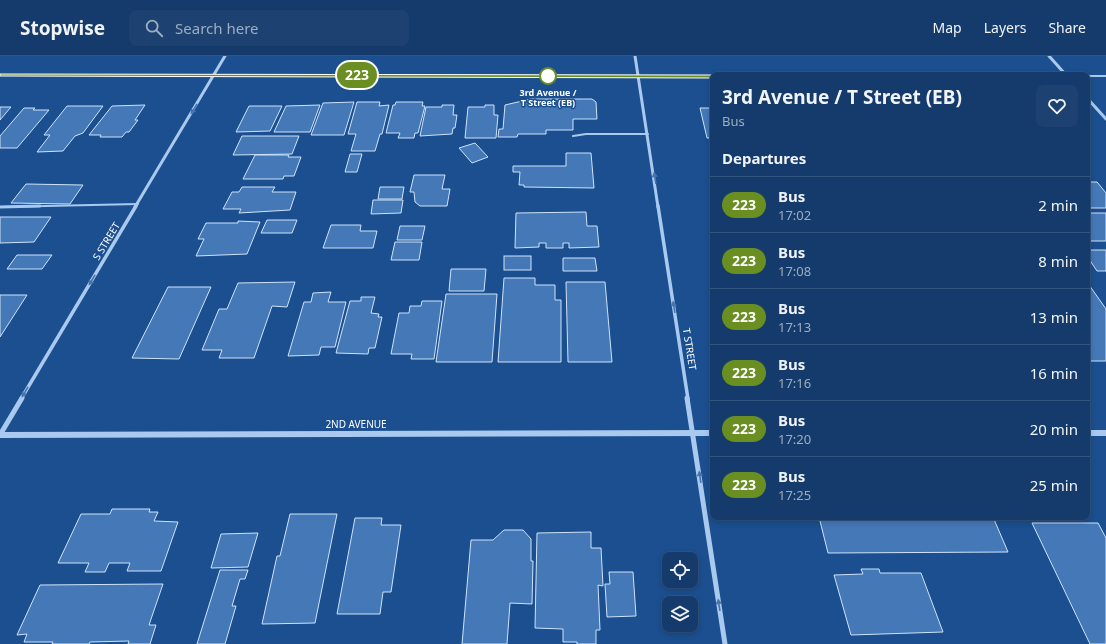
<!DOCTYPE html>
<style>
body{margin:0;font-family:"Noto Sans",sans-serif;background:#1d4271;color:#f1f3f6;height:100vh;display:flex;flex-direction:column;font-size:15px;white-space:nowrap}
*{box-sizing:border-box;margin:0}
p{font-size:13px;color:#9dadc1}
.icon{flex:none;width:22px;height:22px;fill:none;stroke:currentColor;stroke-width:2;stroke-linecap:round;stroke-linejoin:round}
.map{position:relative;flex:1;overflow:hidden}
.side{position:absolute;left:710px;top:16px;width:380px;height:448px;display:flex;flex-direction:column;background:#143b6b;border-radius:8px;box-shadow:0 2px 6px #0003,0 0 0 1px #33557e}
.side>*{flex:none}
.badge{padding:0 8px;border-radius:13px;font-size:14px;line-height:26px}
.fabs{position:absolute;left:662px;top:496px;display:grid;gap:8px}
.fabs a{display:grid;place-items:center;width:36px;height:36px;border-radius:8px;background:#143b6b;box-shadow:0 2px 6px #0003,0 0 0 1px #33557e;font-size:20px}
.map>.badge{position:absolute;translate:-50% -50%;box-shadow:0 0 0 2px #fff}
h2{padding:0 12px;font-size:15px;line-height:36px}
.round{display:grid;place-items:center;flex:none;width:42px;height:42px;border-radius:8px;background:#1d4271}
.head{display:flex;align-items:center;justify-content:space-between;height:68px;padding:0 12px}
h1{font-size:19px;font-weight:700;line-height:30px}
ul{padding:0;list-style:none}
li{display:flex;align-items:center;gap:12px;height:56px;padding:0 12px;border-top:1px solid #33557e}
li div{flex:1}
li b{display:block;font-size:15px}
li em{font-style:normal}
li .badge{min-width:44px;font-weight:700;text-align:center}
header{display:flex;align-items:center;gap:24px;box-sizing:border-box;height:56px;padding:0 20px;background:#143b6b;border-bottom:1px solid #33557e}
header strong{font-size:19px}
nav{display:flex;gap:22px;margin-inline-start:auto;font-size:14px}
.search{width:280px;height:36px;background:#1d4271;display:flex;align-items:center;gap:10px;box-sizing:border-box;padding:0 14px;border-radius:8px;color:#9dadc1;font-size:15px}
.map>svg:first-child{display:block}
.building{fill:#4478b7;stroke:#cfe3fa}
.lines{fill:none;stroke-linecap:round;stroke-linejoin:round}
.service-far1{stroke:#a9c9ee;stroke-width:2}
.service{stroke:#a9c9ee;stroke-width:3}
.minor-far2{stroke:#a9c9ee;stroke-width:3}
.minor-far1{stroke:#a9c9ee;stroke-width:3.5}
.minor{stroke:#a9c9ee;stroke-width:5}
.tertiary{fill:#a9c9ee;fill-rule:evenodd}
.oneway{fill:#4674ac}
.line{fill:#6b8e23;stroke:#fff}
.stop-dot{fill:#fff;stroke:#6b8e23;stroke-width:2}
.labels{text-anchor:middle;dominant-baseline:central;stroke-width:3;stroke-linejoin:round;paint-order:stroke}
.far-stop-label{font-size:9px;font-weight:bold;fill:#fff;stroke:#1b4f8f}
.street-label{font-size:10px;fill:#fff;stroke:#1b4f8f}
</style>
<header>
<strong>Stopwise</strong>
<div class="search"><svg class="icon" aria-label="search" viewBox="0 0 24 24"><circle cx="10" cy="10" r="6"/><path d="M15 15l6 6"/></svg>Search here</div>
<nav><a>Map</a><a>Layers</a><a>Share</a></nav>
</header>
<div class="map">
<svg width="1106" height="588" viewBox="0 0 1106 588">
<rect width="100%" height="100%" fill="#1b4f8f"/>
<g class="building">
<polygon points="531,43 592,43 596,46 597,63 573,63 573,74 546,74 546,78 518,78 517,81 498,81 499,73 503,73 505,49"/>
<polygon points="354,46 344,79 311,79 323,47"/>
<polygon points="357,46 380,46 379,50 389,49 382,78 380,78 375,95 351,95 356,78 348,78"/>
<polygon points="396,46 423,46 422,50 425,50 418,77 415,77 414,82 398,82 400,77 386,77 393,49 395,49"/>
<polygon points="145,49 135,64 138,64 129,76 126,76 122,81 100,81 101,79 89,79 112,50"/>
<polygon points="320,49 310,76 274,76 286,50"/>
<polygon points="442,49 454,49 453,59 457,59 455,72 453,72 452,78 420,80 426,51 442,51"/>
<polygon points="485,49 494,49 494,59 498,59 496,82 465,82 468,51 485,51"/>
<polygon points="67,50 103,50 83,77 75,80 63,95 37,96 50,79 44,79"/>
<polygon points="249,50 282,50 270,75 236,76"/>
<polygon points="0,51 11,51 0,64"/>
<polygon points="24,52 35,52 33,54 49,54 17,92 0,92 0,80"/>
<polygon points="700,52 713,52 713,82 707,82"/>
<polygon points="242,80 299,80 292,98 233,99"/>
<polygon points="475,87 488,101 472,107 459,92"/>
<polygon points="566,97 591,97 594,132 524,131 524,129 519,129 520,116 513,116 513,110 566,110"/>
<polygon points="350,98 362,98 357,116 345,116"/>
<polygon points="255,99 289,99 288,101 301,101 294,120 284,120 283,123 243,123"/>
<polygon points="414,119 445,119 442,133 450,133 447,150 420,150 415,146 414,136 410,136"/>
<polygon points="1087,126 1097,126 1106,137 1106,152 1087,152"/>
<polygon points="26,128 83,129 70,148 11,147"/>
<polygon points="242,131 275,131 272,136 296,136 290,154 239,157 241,153 223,153 232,136 239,136"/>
<polygon points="380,131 404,131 402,143 378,143"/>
<polygon points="373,144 403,144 401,157 371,158"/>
<polygon points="586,156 587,170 597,170 599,191 569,192 569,187 563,187 563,192 546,192 546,187 539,187 539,191 515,192 516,157"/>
<rect x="1087" y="157" width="19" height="28"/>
<polygon points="0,161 51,161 34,186 0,187"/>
<polygon points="267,164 297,164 292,177 261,177"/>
<polygon points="238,165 260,166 247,198 196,200 204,183 198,183 206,167 238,167"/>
<polygon points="331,169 361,169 360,175 377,175 373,192 323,192"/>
<polygon points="400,170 425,170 422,184 397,184"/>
<polygon points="395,186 422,186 419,204 391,204"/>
<polygon points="1087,194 1106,194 1106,215 1097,215 1087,200"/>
<polygon points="17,199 52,199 42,213 7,213"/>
<rect x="504" y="200" width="27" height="14"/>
<polygon points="563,202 595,202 597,215 563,215"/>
<polygon points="451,213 486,213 484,235 449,235"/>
<polygon points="504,222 535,222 535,229 555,229 555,244 561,244 561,306 498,306"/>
<polygon points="295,226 287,251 272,250 254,302 219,302 222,294 202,294 219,253 227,253 238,227"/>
<polygon points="566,226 605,226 612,306 568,306"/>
<polygon points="1087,226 1106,253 1106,305 1087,305"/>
<polygon points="168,231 211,231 179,303 132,302"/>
<polygon points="331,236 328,246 346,246 335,291 321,291 319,299 288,300 304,246 311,246 313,237"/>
<polygon points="446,238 497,238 492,306 436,306"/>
<polygon points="0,239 27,239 0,281"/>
<polygon points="361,241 375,241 371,257 379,258 378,261 382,261 375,292 369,292 368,298 336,297 350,245 361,245"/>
<polygon points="422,245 442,245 434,303 411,303 412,298 391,298 399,257 409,257 410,250 421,250"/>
<polygon points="112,453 150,453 149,456 158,456 154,465 178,466 161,515 127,515 130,507 109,507 105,516 85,516 89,507 58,507 81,458 110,458"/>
<polygon points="290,458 337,458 315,567 262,568 277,500 280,500"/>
<polygon points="819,461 993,461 1008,496 828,497"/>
<polygon points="355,462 382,462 381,469 401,469 391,536 383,536 380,558 337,558"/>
<polygon points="1032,467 1098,467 1106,482 1106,588 1090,588"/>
<polygon points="504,474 523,474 531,483 531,505 533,505 532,548 510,547 507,588 462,588 471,484 493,484"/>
<polygon points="591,476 591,492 601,492 603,530 598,529 600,574 596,574 596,588 577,588 577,586 563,586 563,573 535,572 537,477"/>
<polygon points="258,477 248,511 211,512 221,478"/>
<polygon points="861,513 879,513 880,517 921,517 943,576 851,579 834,519 863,518"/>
<polygon points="220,514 248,514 245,523 240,523 232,550 236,550 225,588 197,588"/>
<polygon points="609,516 633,516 636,560 607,561 605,528 610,528"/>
<polygon points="163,528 149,569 156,569 150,588 128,588 129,585 90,586 89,588 52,588 53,586 24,586 27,578 17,579 40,529"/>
</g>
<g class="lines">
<g class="service-far1">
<polyline points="573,80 586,78 648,78"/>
<polyline points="0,151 138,148"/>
</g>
<polyline class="service" points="0,151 40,150"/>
<g class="minor-far2">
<polyline points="635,0 658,151"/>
<polyline points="1049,0 1066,19"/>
<polyline points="1087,42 1106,63"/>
<polyline points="135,151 225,0"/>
</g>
<g class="minor-far1">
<polyline points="658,150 688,343"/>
<polyline points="21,343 136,150"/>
</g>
<g class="minor">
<polyline points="687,342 725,588"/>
<polyline points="0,379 22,342"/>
</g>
<g class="tertiary">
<polygon points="0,18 713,19 715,19 713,19 713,21 0,20"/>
<polygon points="1085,19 1106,19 1106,21 1087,21 1087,19"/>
<polygon points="713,374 713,380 0,382 0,376"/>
<rect x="1087" y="374" width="19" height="6"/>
</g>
</g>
<defs><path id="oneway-solid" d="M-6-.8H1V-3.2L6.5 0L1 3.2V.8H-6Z"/></defs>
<g class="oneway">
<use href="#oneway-solid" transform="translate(194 53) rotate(121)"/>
<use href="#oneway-solid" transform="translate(655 122) rotate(-99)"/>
<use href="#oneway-solid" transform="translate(92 224) rotate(121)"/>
<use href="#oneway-solid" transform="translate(674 251) rotate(-99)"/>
<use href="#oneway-solid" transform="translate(25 336) rotate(121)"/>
<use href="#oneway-solid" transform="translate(700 421) rotate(-98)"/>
<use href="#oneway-solid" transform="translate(719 549) rotate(-99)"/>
</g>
<polygon class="line" points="0,18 713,19 716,20 713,22 0,20"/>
<circle class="stop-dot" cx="548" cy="20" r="8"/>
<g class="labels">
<g class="far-stop-label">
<text x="548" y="36">3rd Avenue /<tspan x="548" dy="10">T Street (EB)</tspan></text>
</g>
<g class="street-label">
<text transform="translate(106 185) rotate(-59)">S STREET</text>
<text transform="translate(690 293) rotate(81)">T STREET</text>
<text x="356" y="368">2ND AVENUE</text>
</g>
</g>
</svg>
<div class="fabs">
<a><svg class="icon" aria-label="locate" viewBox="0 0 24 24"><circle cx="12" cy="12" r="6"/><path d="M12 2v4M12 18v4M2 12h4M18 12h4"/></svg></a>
<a><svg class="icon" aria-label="layers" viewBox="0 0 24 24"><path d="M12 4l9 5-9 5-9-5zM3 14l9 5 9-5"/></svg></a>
</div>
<b class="badge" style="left:357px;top:19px;background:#6b8e23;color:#fff">223</b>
<section class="side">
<div class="head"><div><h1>3rd Avenue / T Street (EB)</h1><p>Bus</p></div><a class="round"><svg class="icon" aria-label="heart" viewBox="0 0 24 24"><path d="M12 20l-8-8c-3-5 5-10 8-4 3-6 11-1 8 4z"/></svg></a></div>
<h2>Departures</h2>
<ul>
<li><span class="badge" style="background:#6b8e23;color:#fff">223</span><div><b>Bus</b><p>17:02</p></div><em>2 min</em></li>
<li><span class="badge" style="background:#6b8e23;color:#fff">223</span><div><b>Bus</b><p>17:08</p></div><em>8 min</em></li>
<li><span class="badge" style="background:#6b8e23;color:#fff">223</span><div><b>Bus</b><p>17:13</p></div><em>13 min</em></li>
<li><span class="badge" style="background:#6b8e23;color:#fff">223</span><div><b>Bus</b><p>17:16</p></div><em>16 min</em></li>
<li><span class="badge" style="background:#6b8e23;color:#fff">223</span><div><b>Bus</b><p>17:20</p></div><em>20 min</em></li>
<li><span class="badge" style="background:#6b8e23;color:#fff">223</span><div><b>Bus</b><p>17:25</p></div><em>25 min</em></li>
</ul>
</section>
</div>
